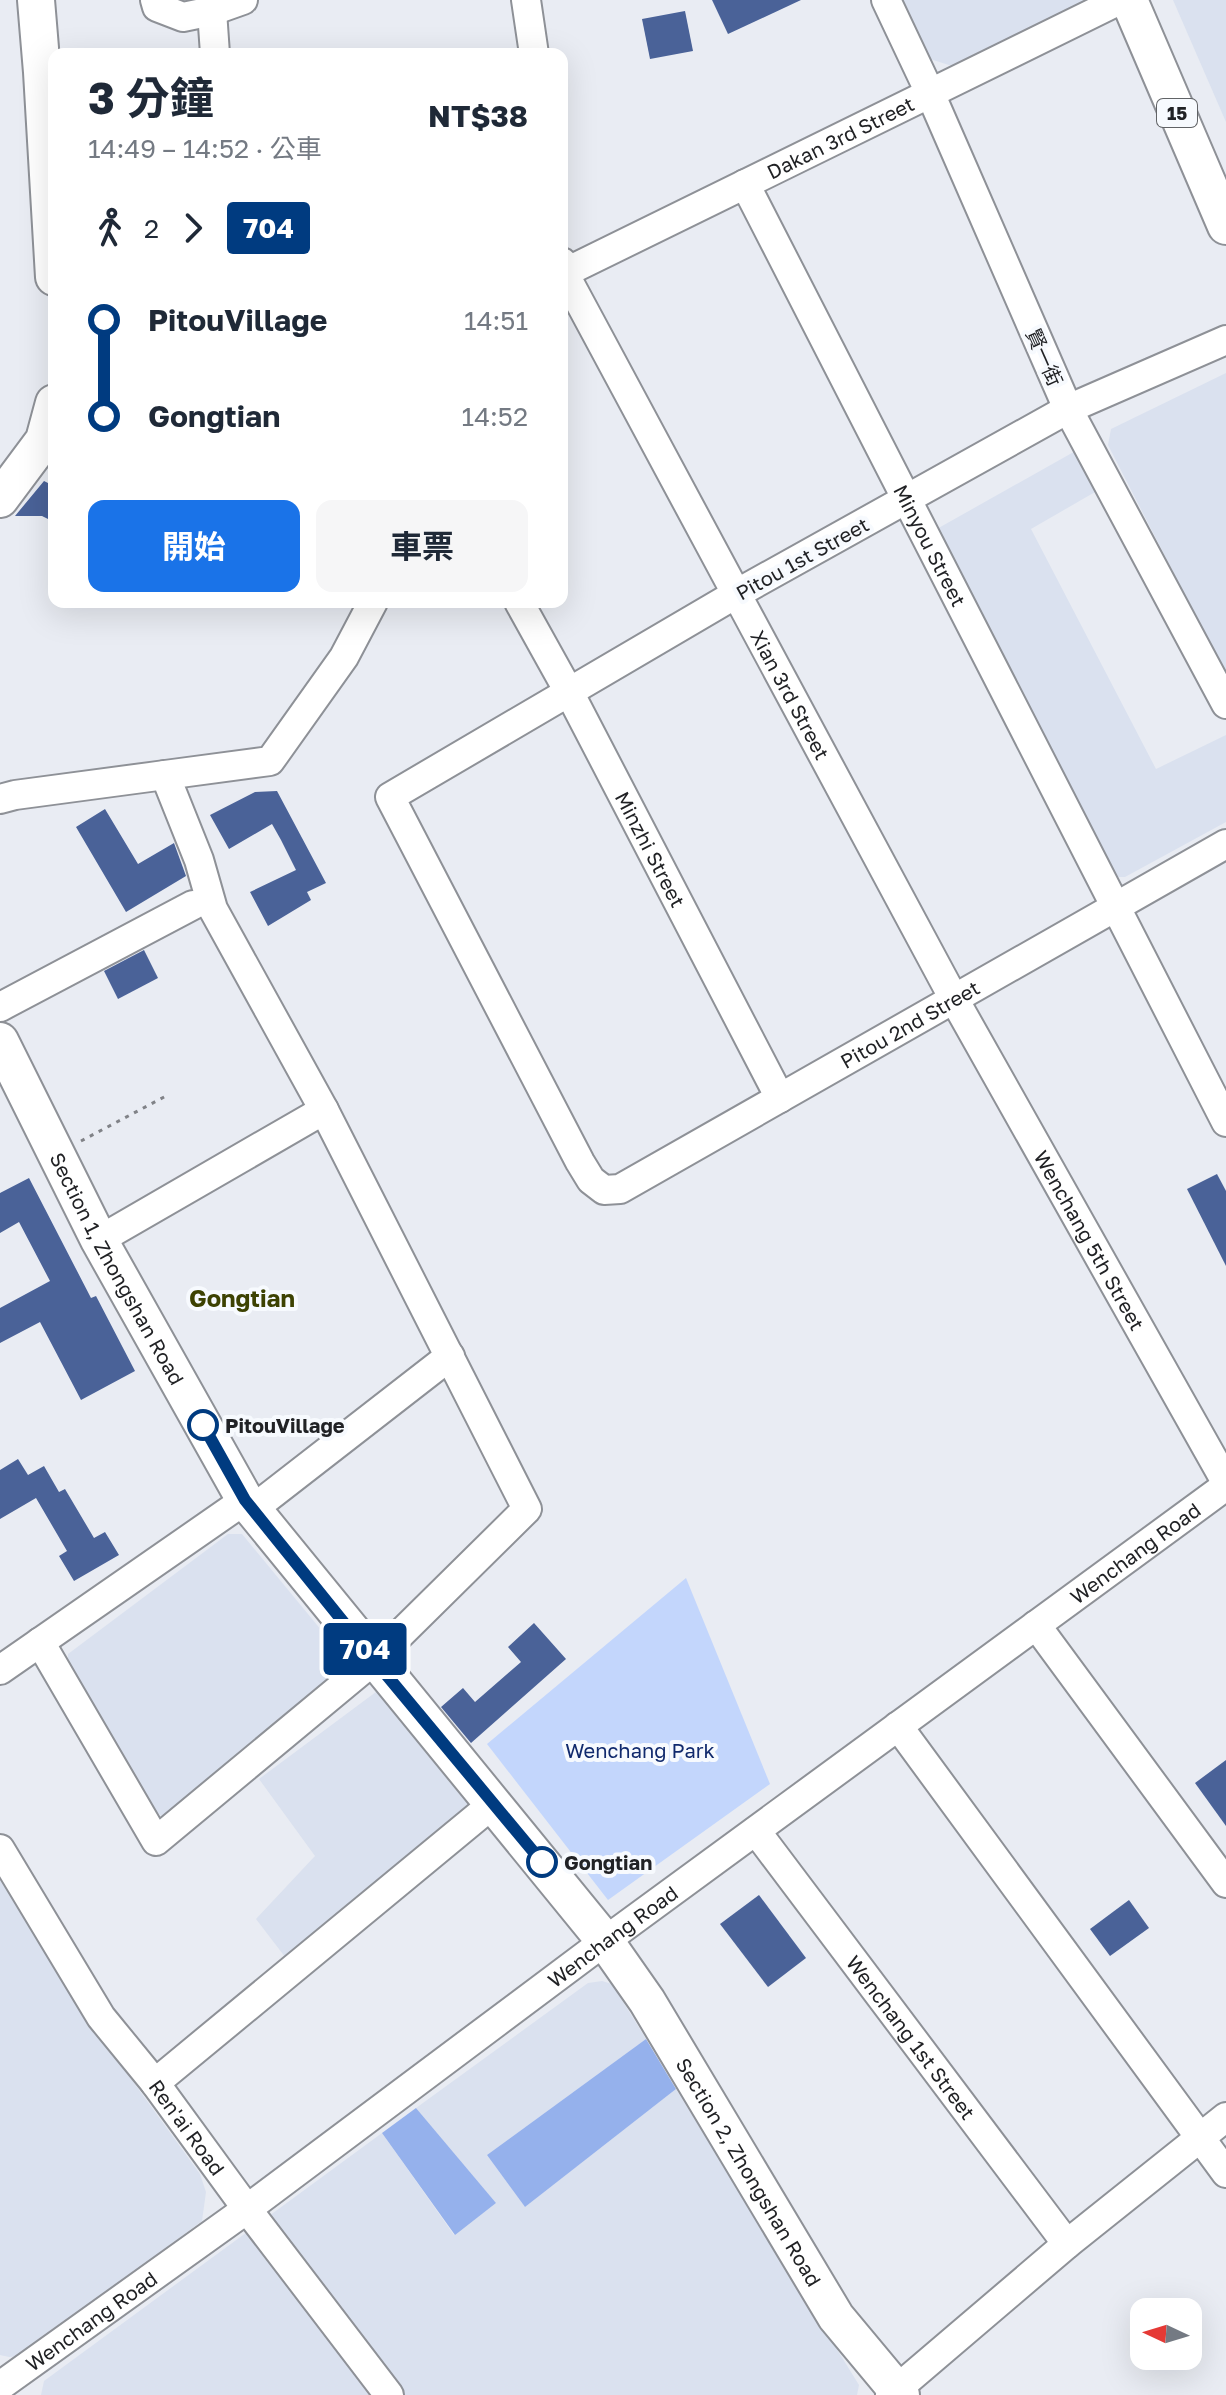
<!DOCTYPE html>
<html lang="zh-TW">
<meta charset="utf-8">
<style>
body{margin:0;font-family:"Golos Text","Noto Sans TC",sans-serif;background:#f6f6f7;color:#1f2937;height:100vh;display:flex;flex-direction:column;font-size:30px;white-space:nowrap}
*{box-sizing:border-box;margin:0}
p{font-size:26px;color:#747a83}
.icon{flex:none;width:44px;height:44px;fill:none;stroke:currentColor;stroke-width:2;stroke-linecap:round;stroke-linejoin:round}
.map{position:relative;flex:1;overflow:hidden}
.side{position:absolute;left:48px;top:48px;width:520px;height:560px;display:flex;flex-direction:column;background:#fff;border-radius:16px;box-shadow:0 8px 32px #0002}
.side>*{flex:none}
.badge{padding:0 16px;border-radius:6px;font-size:28px;line-height:52px}
.needle{width:52px;rotate:274deg}
.controls{position:absolute;left:1130px;top:2298px;display:grid;gap:16px}
.controls a{display:grid;place-items:center;width:72px;height:72px;border-radius:16px;background:#fff;box-shadow:0 8px 32px #0002;font-size:40px}
.map>.badge{position:absolute;translate:-50% -50%;box-shadow:0 0 0 4px #fff}
.legs{display:flex;align-items:center;gap:12px;height:88px;padding:0 40px;font-size:26px}
.legs p{margin-inline-start:auto}
.overview{display:flex;align-items:center;justify-content:space-between;height:136px;padding:0 40px}
h1{font-size:44px;font-weight:700;line-height:60px}
.cta{display:flex;gap:16px;margin-top:auto;padding:16px 40px}
.cta a{flex:1;height:92px;border-radius:16px;background:#1a73e8;color:#fff;font-size:32px;font-weight:700;line-height:92px;text-align:center}
.cta a+a{background:#f6f6f7;color:#1f2937}
ul{padding:0 40px;list-style:none}
li{display:flex;align-items:center;gap:28px;height:96px;font-size:30px}
li i{display:grid;place-items:center;width:12px;height:100%;margin:0 10px;background:currentColor}
li i::after{content:'';width:20px;height:20px;margin:-10px;border:6px solid;border-radius:50%;background:#fff}
li p{margin-inline-start:auto}
li:first-child i{background:linear-gradient(#0000 50%,currentColor 0)}
li:last-child i{background:linear-gradient(currentColor 50%,#0000 0)}
.map>svg:first-child{display:block}
.built{fill:#dae1ef}
.green{fill:#c3d6fc}
.forest{fill:#95b1ec}
.building{fill:#4a6298}
.lines{fill:none;stroke-linecap:round;stroke-linejoin:round}
.minor-casing{stroke:#8e9197;stroke-width:32}
.major-casing{stroke:#8e9197;stroke-width:40}
.path{stroke:#808287;stroke-width:3;stroke-dasharray:4 6;stroke-linecap:butt}
.minor{stroke:#fff;stroke-width:28}
.major{stroke:#fff;stroke-width:36}
.line-1-casing{stroke:#fff;stroke-width:18}
.line-1{stroke:#003b80;stroke-width:12}
.stop-1-dot{fill:#fff;stroke:#003b80;stroke-width:4}
.labels{text-anchor:middle;dominant-baseline:central;stroke-width:8;stroke-linejoin:round;paint-order:stroke}
.shield{fill:#f7fafe;stroke:#616366;stroke-width:2}
.shield-label{font-size:18px;font-weight:bold;fill:#212225}
.street-label{font-size:20px;fill:#212225;stroke:#f7fafe}
.stop-label{font-size:20px;font-weight:bold;fill:#212225;stroke:#f7fafe;text-anchor:start}
.park-label{font-size:20px;fill:#112a6d;stroke:#f7fafe}
.quarter-label{font-size:24px;font-weight:bold;fill:#3d4202;stroke:#f7fafe}
</style>
<div class="map">
<svg width="1226" height="2395" viewBox="0 0 1226 2395">
<rect width="100%" height="100%" fill="#e9ecf3"/>
<g class="built">
<polygon points="898,0 1093,0 1089,4 952,66 930,59 921,51"/>
<polygon points="1173,0 1226,0 1226,122"/>
<polygon points="1226,373 1226,675 1108,445 1111,429"/>
<polygon points="1079,449 1102,488 1031,529 1156,769 1226,735 1226,822 1125,877 1118,877 1110,872 935,530"/>
<polygon points="228,1534 242,1534 350,1665 165,1819 152,1808 68,1665 68,1654"/>
<polygon points="384,1686 470,1802 470,1815 292,1966 256,1919 315,1856 259,1779"/>
<polygon points="0,1872 92,2025 200,2174 206,2192 202,2221 20,2356 9,2357 0,2355"/>
<polygon points="602,1981 612,1984 646,2039 487,2155 525,2207 676,2089 859,2385 857,2395 41,2395 44,2381 382,2133 454,2235 496,2203 416,2108 588,1983"/>
</g>
<polygon class="green" points="686,1578 770,1784 608,1900 487,1744"/>
<g class="forest">
<polygon points="646,2039 676,2089 525,2207 487,2155"/>
<polygon points="416,2108 496,2203 455,2235 382,2133"/>
</g>
<g class="building">
<polygon points="712,0 801,0 728,34"/>
<polygon points="685,11 693,51 650,59 642,19"/>
<polygon points="44,481 54,486 54,522 42,516 15,516"/>
<polygon points="277,791 326,883 307,892 311,900 268,926 250,892 296,870 281,840 272,824 229,849 210,815 255,792"/>
<polygon points="105,809 138,864 174,843 186,876 126,912 76,827"/>
<polygon points="144,950 158,978 118,999 104,971"/>
<polygon points="1217,1174 1226,1191 1226,1266 1187,1189"/>
<polygon points="29,1178 91,1298 96,1296 135,1371 81,1400 40,1322 0,1343 0,1308 50,1281 19,1222 0,1233 0,1193"/>
<polygon points="18,1459 28,1475 44,1466 59,1492 65,1489 94,1538 105,1532 119,1555 74,1581 59,1556 67,1551 36,1498 0,1519 0,1470"/>
<polygon points="534,1623 566,1659 471,1743 441,1707 463,1688 475,1702 521,1662 508,1647"/>
<polygon points="1226,1760 1226,1826 1195,1783"/>
<polygon points="759,1895 806,1958 768,1987 720,1924"/>
<polygon points="1129,1900 1149,1928 1110,1956 1090,1929"/>
</g>
<g class="lines">
<g class="minor-casing">
<g id="minor">
<polyline points="155,0 157,7 183,17 212,11 243,0"/>
<polyline points="526,0 534,54"/>
<polyline points="886,0 930,93 1068,409 1226,704"/>
<polyline points="212,11 215,54"/>
<path id="s1" d="M745 184 1226 1122"/>
<path id="s2" d="M562 262 564 273 954 999 1226 1482"/>
<path id="s3" d="M562 274 1120 0"/>
<path id="s4" d="M1226 340 1068 409 736 594 390 797 580 1162 591 1180 604 1190 620 1189 1226 844"/>
<path id="s5" d="M519 602 569 692 780 1098"/>
<polyline points="165,775 270,761 344,657 373,602"/>
<polyline points="0,799 15,795 165,775 199,860 213,909 324,1110"/>
<polyline points="0,1007 193,905"/>
<polyline points="253,1509 450,1356"/>
<polyline points="1036,1625 1226,1883"/>
<polyline points="40,1642 156,1841 374,1660 527,1509 324,1110 99,1240"/>
<polyline points="0,1670 245,1500"/>
<polyline points="898,1726 1226,2173"/>
<path id="s6" d="M756 1831 1067 2244"/>
<path id="s7" d="M0 1849 101 2017 155 2083 247 2209 389 2395"/>
<polyline points="155,2083 494,1803"/>
<path id="s8" d="M0 2386 247 2209 605 1941 1226 1486"/>
<polyline points="890,2395 1067,2244 1226,2117"/>
</g>
</g>
<g class="major-casing">
<g id="major">
<polyline points="36,0 42,72 54,277"/>
<polyline points="1129,0 1226,226"/>
<polyline points="0,499 44,440 54,403"/>
<path id="s9" d="M0 1041 99 1240 245 1500 605 1941 647 2001 836 2317 901 2395"/>
</g>
</g>
<polyline class="path" points="81,1141 166,1096"/>
<use href="#minor" class="minor"/>
<use href="#major" class="major"/>
</g>
<g class="lines">
<g class="line-1-casing">
<polyline id="line-1" points="203,1425 245,1500 374,1660 542,1862"/>
</g>
<use href="#line-1" class="line-1"/>
</g>
<g class="stop-1-dot">
<circle cx="203" cy="1425" r="14"/>
<circle cx="542" cy="1862" r="14"/>
</g>
<g class="labels">
<rect class="shield" x="1157" y="99" width="40" height="28" rx="6"/>
<g class="shield-label">
<text x="1177" y="113">15</text>
</g>
<g class="street-label">
<text stroke="none"><textPath href="#s3" startOffset="310">Dakan 3rd Street</textPath></text>
<text transform="translate(1045 357) rotate(66)">賢一街</text>
<text stroke="none"><textPath href="#s1" startOffset="406">Minyou Street</textPath></text>
<text transform="translate(802 558) rotate(-29)">Pitou 1st Street</text>
<text stroke="none"><textPath href="#s2" startOffset="490">Xian 3rd Street</textPath></text>
<text stroke="none"><textPath href="#s5" startOffset="280">Minzhi Street</textPath></text>
<text stroke="none"><textPath href="#s4" startOffset="1752">Pitou 2nd Street</textPath></text>
<text stroke="none"><textPath href="#s2" startOffset="1112">Wenchang 5th Street</textPath></text>
<text stroke="none"><textPath href="#s9" startOffset="256">Section 1, Zhongshan Road</textPath></text>
<text stroke="none"><textPath href="#s8" startOffset="1408">Wenchang Road</textPath></text>
<text stroke="none"><textPath href="#s8" startOffset="760">Wenchang Road</textPath></text>
<text stroke="none"><textPath href="#s6" startOffset="258">Wenchang 1st Street</textPath></text>
<text stroke="none"><textPath href="#s7" startOffset="336">Ren'ai Road</textPath></text>
<text stroke="none"><textPath href="#s9" startOffset="1362">Section 2, Zhongshan Road</textPath></text>
<text stroke="none"><textPath href="#s8" startOffset="112">Wenchang Road</textPath></text>
</g>
<g class="stop-label">
<text x="225" y="1425">PitouVillage</text>
<text x="564" y="1862">Gongtian</text>
</g>
<g class="park-label">
<text x="640" y="1750">Wenchang Park</text>
</g>
<g class="quarter-label">
<text x="242" y="1297">Gongtian</text>
</g>
</g>
</svg>
<div class="controls">
<a><svg class="needle" viewBox="-14 -14 28 28"><path d="M0-13l5 13h-10z" fill="#e53935"/><path d="M0 13l5-13h-10z" fill="#747a83"/></svg></a>
</div>
<b class="badge" style="left:365px;top:1649px;background:#003b80;color:#fff">704</b>
<section class="side">
<div class="overview"><div><h1>3 分鐘</h1><p>14:49 – 14:52 · 公車</p></div><b>NT$38</b></div>
<div class="legs"><svg class="icon" aria-label="walk" viewBox="0 0 24 24"><circle cx="13" cy="4" r="2"/><path d="M13 8l-2 6 4 7M11 14l-3 7M7 12l3-4h3l4 4"/></svg>2<svg class="icon" aria-label="forward" viewBox="0 0 24 24"><path d="M9 5l7 7-7 7"/></svg><b class="badge" style="background:#003b80;color:#fff">704</b></div>
<ul>
<li><i style="color:#003b80"></i><b>PitouVillage</b><p>14:51</p></li>
<li><i style="color:#003b80"></i><b>Gongtian</b><p>14:52</p></li>
</ul>
<div class="cta"><a>開始</a><a>車票</a></div>
</section>
</div>
